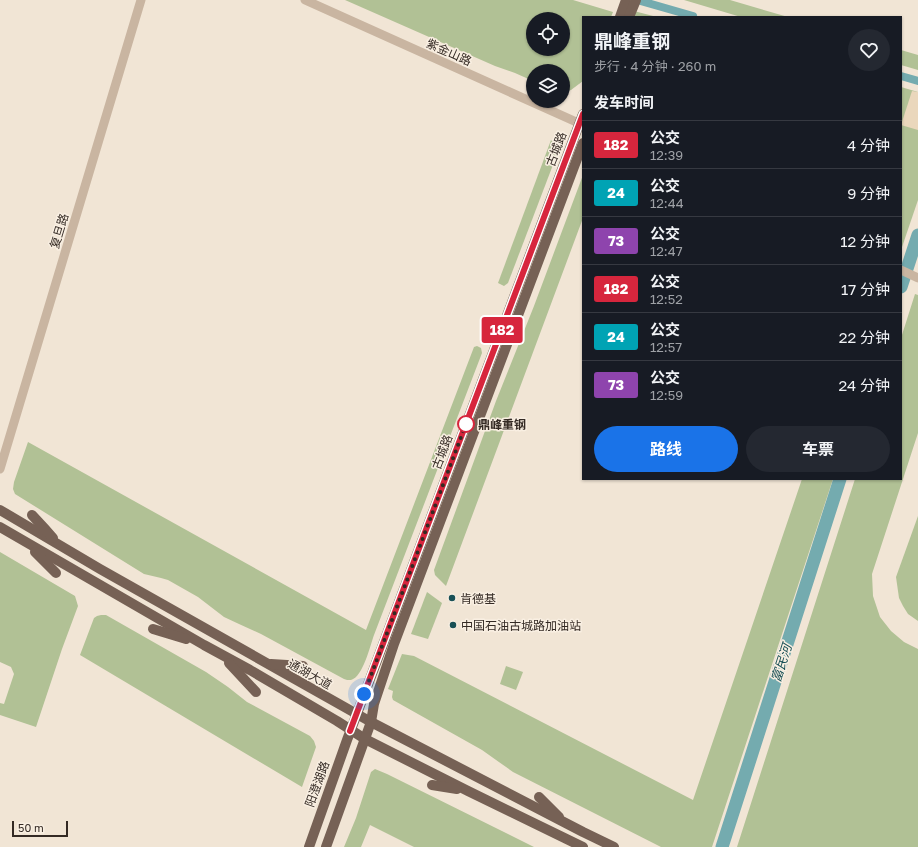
<!DOCTYPE html>
<html lang="zh">
<meta charset="utf-8">
<style>
body{margin:0;font-family:"Golos Text","Noto Sans SC",sans-serif;background:#242831;color:#f1f3f6;height:100vh;display:flex;flex-direction:column;font-size:15px;white-space:nowrap}
*{box-sizing:border-box;margin:0}
p{font-size:13px;color:#9ea1a6}
.icon{flex:none;width:22px;height:22px;fill:none;stroke:currentColor;stroke-width:2;stroke-linecap:round;stroke-linejoin:round}
.map{position:relative;flex:1;overflow:hidden}
.drawer{position:absolute;left:582px;top:16px;width:320px;height:464px;display:flex;flex-direction:column;background:#171b24;border-radius:0px;box-shadow:0 1px 3px #0004}
.drawer>*{flex:none}
.badge{padding:0 8px;border-radius:3px;font-size:14px;line-height:26px}
.buttons{position:absolute;left:526px;top:12px;display:grid;gap:8px}
.buttons a{display:grid;place-items:center;width:44px;height:44px;border-radius:50%;background:#171b24;box-shadow:0 1px 3px #0004;font-size:20px}
.scale{position:absolute;left:12px;bottom:10px;width:56px;box-sizing:border-box;padding-left:4px;border:2px solid #342a24;border-top:0;font-size:11px;line-height:14px;white-space:nowrap;color:#342a24;-webkit-text-stroke:3px #f9efe2;paint-order:stroke}
.you{position:absolute;width:20px;height:20px;margin:-10px;border:3px solid #fff;border-radius:50%;background:#1a73e8;box-shadow:0 0 0 6px #1a73e833}
.map>.badge{position:absolute;translate:-50% -50%;box-shadow:0 0 0 2px #fff}
h2{padding:0 12px;font-size:15px;line-height:36px}
.round{display:grid;place-items:center;flex:none;width:42px;height:42px;border-radius:21px;background:#242831}
.headline{display:flex;align-items:center;justify-content:space-between;height:68px;padding:0 12px}
h1{font-size:19px;font-weight:700;line-height:30px}
.cta{display:flex;gap:8px;margin-top:auto;padding:8px 12px}
.cta a{flex:1;height:46px;border-radius:24px;background:#1a73e8;color:#fff;font-size:16px;font-weight:700;line-height:46px;text-align:center}
.cta a+a{background:#242831;color:#f1f3f6}
ul{padding:0;list-style:none}
li{display:flex;align-items:center;gap:12px;height:48px;padding:0 12px;border-top:1px solid #363941}
li div{flex:1}
li b{display:block;font-size:15px}
li em{font-style:normal}
li .badge{min-width:44px;font-weight:700;text-align:center}
.map>svg:first-child{display:block}
.green{fill:#b1c195;fill-rule:evenodd}
.plaza{fill:#ead7bc}
.lines{fill:none;stroke-linecap:round;stroke-linejoin:round}
.canal{stroke:#74abaf;stroke-width:8}
.river{stroke:#74abaf;stroke-width:13}
.minor{stroke:#c9b5a1;stroke-width:9}
.major{stroke:#766155;stroke-width:10}
.line-casing{stroke:#fff;stroke-width:9}
.line{stroke:#d7263d;stroke-width:6}
.walk{stroke:#342a24;stroke-width:4;stroke-dasharray:0 7.2}
.stop-dot{fill:#fff;stroke:#d7263d;stroke-width:2}
.poi-dot{fill:#195056;stroke:#f9efe2;stroke-width:1.5}
.labels{text-anchor:middle;dominant-baseline:central;stroke-width:3;stroke-linejoin:round;paint-order:stroke}
.street-label{font-size:12px;fill:#342a24;stroke:#f9efe2}
.stop-label{font-size:12px;font-weight:bold;fill:#342a24;stroke:#f9efe2;text-anchor:start}
.poi-label{font-size:12px;fill:#342a24;stroke:#f9efe2;text-anchor:start}
.water-label{font-size:13px;font-style:italic;fill:#195056;stroke:#f9efe2}
</style>
<div class="map">
<svg width="918" height="847" viewBox="0 0 918 847">
<rect width="100%" height="100%" fill="#f1e5d5"/>
<g class="green">
<path d="M345 0H573L613 12 611 17H583V81L571 90 563 92V71H533V81L515 73 495 66ZM533 19H563V49H533Z"/>
<polygon points="684,0 730,0 788,17 741,17"/>
<polygon points="634,11 657,17 632,17"/>
<polygon points="901,50 918,55 918,70 901,65"/>
<polygon points="901,87 918,92 918,200 901,250"/>
<polygon points="551,140 559,149 508,283 504,286 498,283"/>
<polygon points="583,175 583,218 446,586 435,575 434,570 496,401 534,306"/>
<polygon points="915,294 918,295 918,433 872,574 873,596 880,617 891,631 904,642 918,649 918,847 737,847 855,479 901,479 901,338"/>
<path d="M477 346 481 348 482 353 374 635C370 646 363 677 351 680 348 680 346 680 344 679L261 634 239 624 224 617 198 597 168 580 161 578 144 574 15 494 13 489 14 482 28 442 366 630 474 347Z"/>
<polygon points="802,479 833,479 712,847 661,847 513,772 482,750 393,700 392,697 393,691 388,689 402,654 414,656 693,800"/>
<polygon points="918,516 918,621 908,614 903,606 899,598 896,577"/>
<polygon points="0,552 75,596 78,606 62,649 36,727 0,715 0,703 4,704 14,674 11,667 0,662"/>
<polygon points="427,592 442,603 428,639 411,634"/>
<polygon points="101,615 106,615 206,672 228,687 247,702 310,736 314,741 316,747 302,787 80,655 94,618 97,616"/>
<polygon points="506,666 523,672 516,690 500,684"/>
<polygon points="375,769 387,774 534,847 414,847 370,825 361,847 344,847 356,818 371,772"/>
</g>
<polygon class="plaza" points="912,91 918,92 918,130 901,125"/>
<g class="lines">
<g class="canal">
<polyline points="637,0 693,16"/>
<polyline points="901,76 918,81"/>
</g>
<g class="river">
<polyline points="901,287 918,235"/>
<polyline points="722,847 840,479"/>
</g>
<g class="minor">
<polyline points="305,0 583,125"/>
<polyline points="901,270 918,278"/>
<polyline points="0,469 141,0"/>
</g>
<g class="major">
<polyline points="620,17 626,0"/>
<polyline points="629,17 636,0"/>
<polyline points="0,510 100,569 371,722 583,832 614,847"/>
<polyline points="32,515 45,529 53,538"/>
<polyline points="0,527 204,645 250,670 337,721 365,739 468,791 583,847"/>
<polyline points="35,552 56,573"/>
<polyline points="153,629 186,639"/>
<polyline points="229,663 256,692"/>
<polyline points="271,664 303,666"/>
<polyline points="432,785 457,789"/>
<polyline points="539,797 559,817"/>
<polyline points="309,847 347,740 583,114"/>
<polyline points="326,847 371,722 374,704 394,644 583,143"/>
</g>
</g>
<g class="lines">
<g class="line-casing">
<polyline id="line" points="350,731 583,114"/>
</g>
<use href="#line" class="line"/>
<polyline class="walk" points="364,694 466,424"/>
</g>
<circle class="stop-dot" cx="466" cy="424" r="8"/>
<g class="poi-dot">
<circle cx="452" cy="598" r="4"/>
<circle cx="453" cy="625" r="4"/>
</g>
<g class="labels">
<g class="street-label">
<text transform="translate(449 52) rotate(24)">紫金山路</text>
<text transform="translate(556 149) rotate(-69)">古城路</text>
<text transform="translate(59 231) rotate(-73)">复旦路</text>
<text transform="translate(442 452) rotate(-69)">古城路</text>
<text transform="translate(310 674) rotate(29)">通湖大道</text>
<text transform="translate(317 784) rotate(-70)">阳澄湖路</text>
</g>
<g class="stop-label">
<text x="478" y="424">鼎峰重钢</text>
</g>
<g class="poi-label">
<text x="460" y="598">肯德基</text>
<text x="461" y="625">中国石油古城路加油站</text>
</g>
<g class="water-label">
<text transform="translate(781 663) rotate(-72)">富民河</text>
</g>
</g>
</svg>
<div class="buttons">
<a><svg class="icon" aria-label="locate" viewBox="0 0 24 24"><circle cx="12" cy="12" r="6"/><path d="M12 2v4M12 18v4M2 12h4M18 12h4"/></svg></a>
<a><svg class="icon" aria-label="layers" viewBox="0 0 24 24"><path d="M12 4l9 5-9 5-9-5zM3 14l9 5 9-5"/></svg></a>
</div>
<div class="scale">50 m</div>
<div class="you" style="left:364px;top:694px"></div>
<b class="badge" style="left:502px;top:330px;background:#d7263d;color:#fff">182</b>
<section class="drawer">
<div class="headline"><div><h1>鼎峰重钢</h1><p>步行 · 4 分钟 · 260 m</p></div><a class="round"><svg class="icon" aria-label="heart" viewBox="0 0 24 24"><path d="M12 20l-8-8c-3-5 5-10 8-4 3-6 11-1 8 4z"/></svg></a></div>
<h2>发车时间</h2>
<ul>
<li><span class="badge" style="background:#d7263d;color:#fff">182</span><div><b>公交</b><p>12:39</p></div><em>4 分钟</em></li>
<li><span class="badge" style="background:#00a3b4;color:#fff">24</span><div><b>公交</b><p>12:44</p></div><em>9 分钟</em></li>
<li><span class="badge" style="background:#8e44ad;color:#fff">73</span><div><b>公交</b><p>12:47</p></div><em>12 分钟</em></li>
<li><span class="badge" style="background:#d7263d;color:#fff">182</span><div><b>公交</b><p>12:52</p></div><em>17 分钟</em></li>
<li><span class="badge" style="background:#00a3b4;color:#fff">24</span><div><b>公交</b><p>12:57</p></div><em>22 分钟</em></li>
<li><span class="badge" style="background:#8e44ad;color:#fff">73</span><div><b>公交</b><p>12:59</p></div><em>24 分钟</em></li>
</ul>
<div class="cta"><a>路线</a><a>车票</a></div>
</section>
</div>
